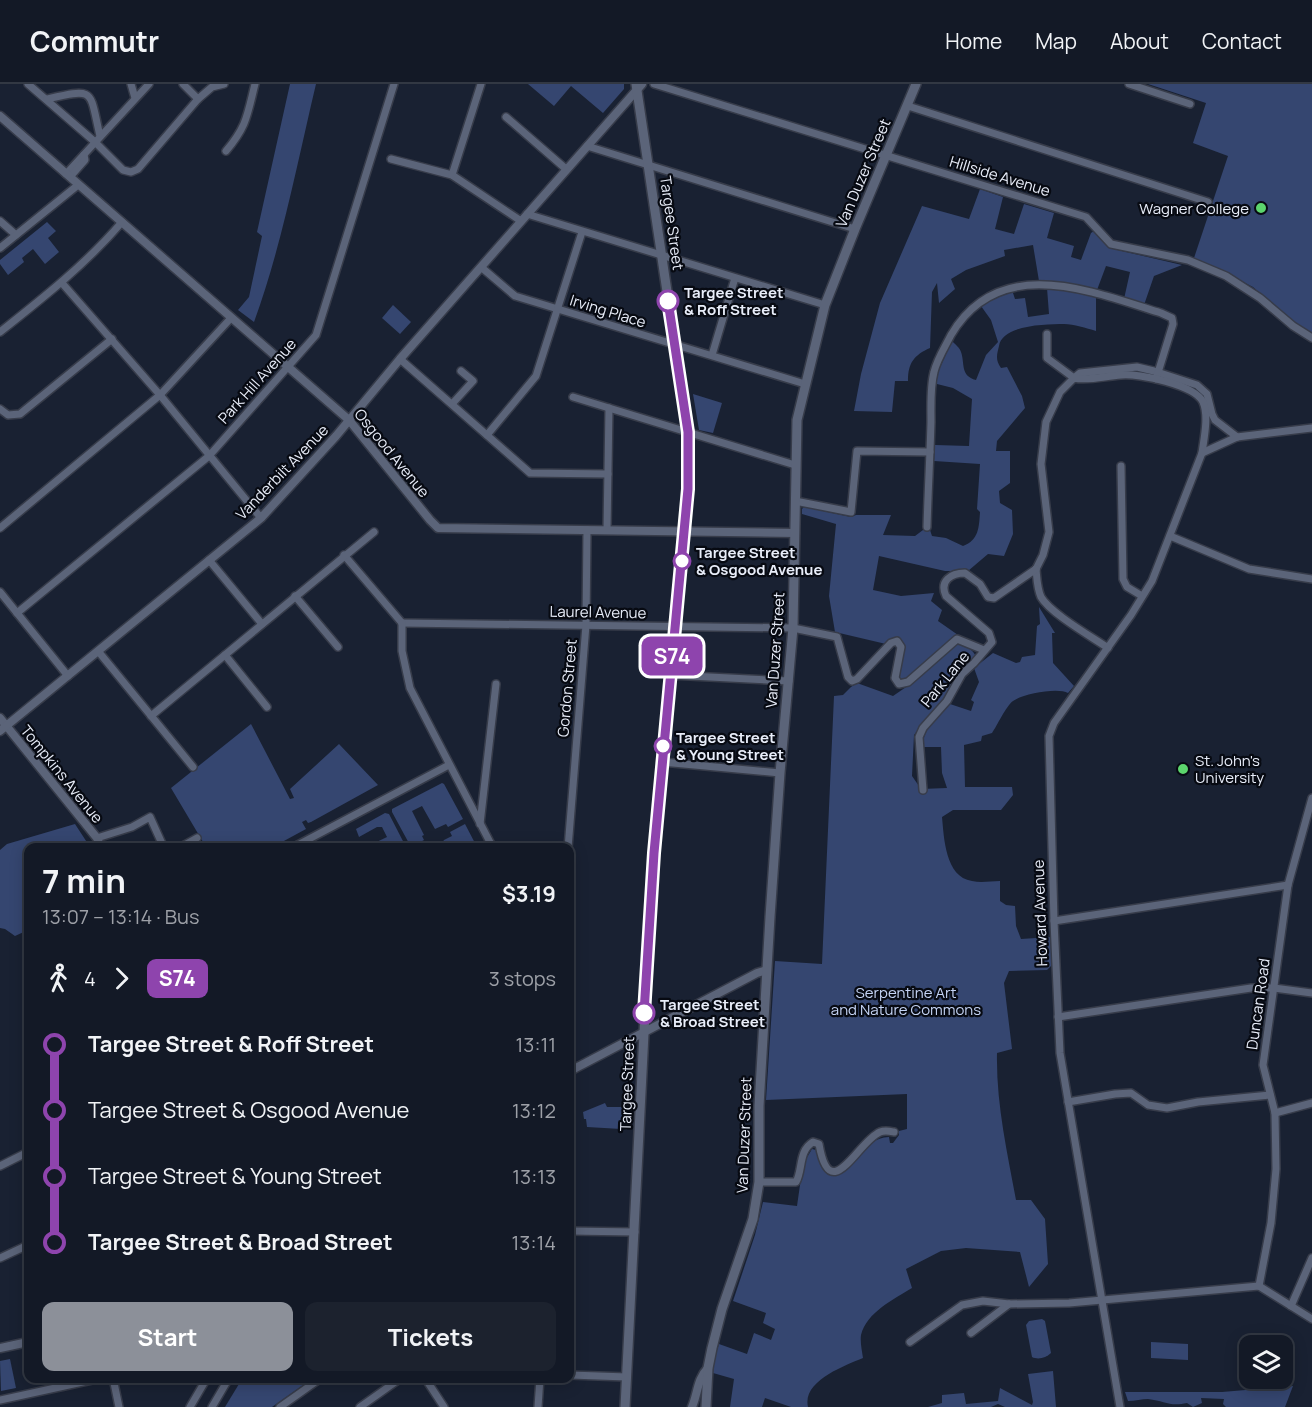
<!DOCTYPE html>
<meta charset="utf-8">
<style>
body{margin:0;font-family:Manrope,sans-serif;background:#1c222e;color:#f1f3f6;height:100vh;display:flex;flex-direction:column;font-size:22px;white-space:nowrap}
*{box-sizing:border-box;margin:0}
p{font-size:20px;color:#9da0a7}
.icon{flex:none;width:33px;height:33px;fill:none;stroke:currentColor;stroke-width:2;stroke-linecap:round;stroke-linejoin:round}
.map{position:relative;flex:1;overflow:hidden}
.drawer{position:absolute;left:24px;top:759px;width:550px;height:540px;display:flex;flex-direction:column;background:#131926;border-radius:12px;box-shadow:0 3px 15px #0003,0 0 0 2px #323843}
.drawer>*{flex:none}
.badge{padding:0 12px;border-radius:9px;font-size:21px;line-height:39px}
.controls{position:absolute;left:1239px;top:1251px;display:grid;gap:12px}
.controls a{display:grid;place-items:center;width:54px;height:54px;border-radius:12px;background:#131926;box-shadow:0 3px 15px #0003,0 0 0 2px #323843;font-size:30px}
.map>.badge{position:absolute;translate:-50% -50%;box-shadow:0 0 0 3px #fff}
.legs{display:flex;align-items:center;gap:9px;height:66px;padding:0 18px;font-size:20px}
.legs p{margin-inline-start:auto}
.overview{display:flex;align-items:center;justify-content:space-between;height:102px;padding:0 18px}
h1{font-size:33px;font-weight:700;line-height:45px}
.button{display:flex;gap:12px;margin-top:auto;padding:12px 18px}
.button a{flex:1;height:69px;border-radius:12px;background:#8c9099;color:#fff;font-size:24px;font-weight:700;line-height:69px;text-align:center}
.button a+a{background:#1c222e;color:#f1f3f6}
ul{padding:0 18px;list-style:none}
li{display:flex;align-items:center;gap:21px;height:66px;font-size:22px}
li i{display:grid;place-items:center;width:9px;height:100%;margin:0 8px;background:currentColor}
li i::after{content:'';width:15px;height:15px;margin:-8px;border:4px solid;border-radius:50%;background:#131926}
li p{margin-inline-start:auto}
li:first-child i{background:linear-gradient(#0000 50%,currentColor 0)}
li:last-child i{background:linear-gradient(currentColor 50%,#0000 0)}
header{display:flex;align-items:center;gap:36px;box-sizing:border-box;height:84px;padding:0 30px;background:#131926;border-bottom:2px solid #323843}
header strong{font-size:28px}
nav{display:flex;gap:33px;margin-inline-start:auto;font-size:21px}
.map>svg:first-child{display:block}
.green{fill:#354670}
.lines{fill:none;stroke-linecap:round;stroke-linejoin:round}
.minor-casing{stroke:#373c4a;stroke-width:10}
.tertiary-casing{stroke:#373c4a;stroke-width:11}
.secondary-casing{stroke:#373c4a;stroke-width:12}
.minor{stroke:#5b6479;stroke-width:7}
.tertiary{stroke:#5b6479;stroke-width:8}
.secondary{stroke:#5b6479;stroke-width:9}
.line-1-casing{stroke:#fff;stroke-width:14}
.line-1{stroke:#8e44ad;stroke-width:9}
.poi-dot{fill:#5cd56d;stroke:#070a12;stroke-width:2}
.stop-1-dot{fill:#fff;stroke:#8e44ad;stroke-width:3}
.labels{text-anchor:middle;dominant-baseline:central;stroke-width:4.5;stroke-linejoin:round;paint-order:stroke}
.street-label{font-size:15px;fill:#e8edf9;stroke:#070a12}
.poi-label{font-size:15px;fill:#e8edf9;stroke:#070a12;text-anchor:end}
.stop-label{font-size:15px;font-weight:bold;fill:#e8edf9;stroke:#070a12;text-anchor:start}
.park-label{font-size:15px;fill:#c4d3f4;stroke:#070a12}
</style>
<header>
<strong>Commutr</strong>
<nav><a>Home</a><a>Map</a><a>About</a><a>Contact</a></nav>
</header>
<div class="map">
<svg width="1312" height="1323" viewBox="0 0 1312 1323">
<rect width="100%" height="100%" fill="#192132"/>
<g class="green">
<path d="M290 0H316C297 80 282 161 254 238L238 226 249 213 262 152 257 148Z"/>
<polygon points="528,0 624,0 624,5 603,29 571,2 554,22"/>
<polygon points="1148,0 1312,0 1312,251 1286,233 1253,203 1225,189 1193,177 1228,72 1193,59 1206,19"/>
<path d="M980 105 1003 113 995 145 1014 150 1024 120 1054 129 1047 154 1074 162 1071 173 1081 176 1091 149 1094 147 1109 164 1182 181 1154 192 1144 221 1124 215 1130 188 1106 182 1097 206 1060 198 1039 197 1033 161 1004 166 1005 172 966 186 951 195 955 205 939 219 937 199 932 208 930 264C914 271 908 279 908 297H895L892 328 854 327 861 290 880 219 922 122 969 135Z"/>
<polygon points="47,138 56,147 48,154 59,168 45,180 33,165 22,174 24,178 8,191 0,180 0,176"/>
<path d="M1047 204 1096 212V247C1086 244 1074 240 1064 240 1046 240 1002 241 999 262 997 270 995 276 1001 284L1007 283 1022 312 1025 324 997 357 996 367H1010V399L999 407 1000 419 1012 426 1013 450 1004 472 988 470 968 487H945L879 472 873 506 901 512 934 509 931 517 942 526 938 537 958 551 948 558 908 595 903 596 898 593 903 560H886L835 548 829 512 836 440 802 430V425L804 423 851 433 856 431H891L883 451 915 452 923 446H930L932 452 946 454 963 462C979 456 979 443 980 428L977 425 980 380 934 377 935 361 969 362 972 315 953 304 937 300V290L952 257C955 260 960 264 961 268 965 279 960 292 976 296L986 271 998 258 991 236 981 222 1001 209 1012 206 1015 215 1025 214 1028 233 1049 230Z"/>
<polygon points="393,221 411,238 400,250 382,234"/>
<polygon points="693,310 722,319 713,349 699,346"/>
<path d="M1039 523 1055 549H1052L1053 579 1074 602 1068 609C1058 603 1022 610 1013 617 1006 622 997 642 992 649L982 652 981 657 964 661 965 703H1012L1013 711 1001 726H953L942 733C944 753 945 793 972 797 981 799 991 797 1000 797V817L1006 821 1015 822 1016 842 1021 855 1051 853V882L1047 886 1009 887 1004 899 1012 965 997 969C996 1019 1007 1067 1016 1116H1031L1045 1135 1048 1180 1029 1203 1020 1168 966 1164 941 1167 906 1185 912 1204C894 1215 867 1228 861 1251 860 1258 862 1267 863 1274 844 1282 802 1297 808 1323H791L765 1314 762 1323H730L734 1295 713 1289 712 1282 719 1260 747 1270 754 1249 771 1256 775 1245 763 1239 766 1229 733 1217 755 1151 763 1118 797 1122 803 1080 812 1065 816 1066 820 1079 827 1088C858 1093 859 1054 889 1053L890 1059H893L899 1051V1047L907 1045V1010L766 1016 775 877 822 880 834 612 843 611 851 603 857 599 893 612 909 601 956 560C964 560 974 566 976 573L955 594 946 615 927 634 914 651 912 692 921 705 947 704 942 689 941 663H922C924 644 937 632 950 620L971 627 974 618 971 616 979 598 974 584 993 569 1016 579 1020 578 1022 573 1035 571 1037 542 1040 540Z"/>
<polygon points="251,640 290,715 294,714 290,705 339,660 378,701 311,738 308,739 306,736 302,738 306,745 271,764 206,763 171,704"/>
<polygon points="442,699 444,700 463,735 448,743 446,740 435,745 422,722 412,727 424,751 422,752 424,756 411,763 392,728 392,725"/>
<polygon points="385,729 389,730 405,761 400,763 366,763 387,753 382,743 377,743 359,753 356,745"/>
<polygon points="75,740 90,763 28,764 28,846 15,852 5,845 0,844 0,766 7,760"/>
<polygon points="465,740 477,763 445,763 442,759 444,756 452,752 450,748"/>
<polygon points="605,1019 607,1023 629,1023 627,1046 621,1044 621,1045 587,1043 586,1035 584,1035 583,1028"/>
<path d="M1042 1235 1045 1237 1051 1269C1046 1274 1038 1276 1032 1273L1026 1241 1029 1237Z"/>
<polygon points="1151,1258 1188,1260 1188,1276 1151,1274"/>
<polygon points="10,1275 16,1304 1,1307 0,1277"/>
<polygon points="1053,1287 1056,1323 1005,1323 998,1320 991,1323 928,1323 942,1319 942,1311 964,1309 966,1320 998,1317 1000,1304 1032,1321 1033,1318 1028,1290"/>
<polygon points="307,1294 309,1297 272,1323 225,1323 242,1295"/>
<path d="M1293 1302 1285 1323H1226L1223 1320 1224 1315 1201 1314 1202 1319 1193 1323 1187 1319C1170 1323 1165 1317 1148 1315 1142 1315 1135 1317 1128 1317L1125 1308H1222Z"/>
</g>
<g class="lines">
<g class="minor-casing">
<g id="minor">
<polyline points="28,0 95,58 123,86 131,88 138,85 198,15 212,3 224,0"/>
<polyline points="131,0 135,14"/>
<polyline points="183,0 198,15"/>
<polyline points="654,0 1086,133 1111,160 1188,176 1226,192 1260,214 1293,242 1312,254"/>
<polyline points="1129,0 1190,20"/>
<path d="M47 15C96 4 89 5 100 52"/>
<polyline points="908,22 1208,118"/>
<polyline points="506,33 566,85"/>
<polyline points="587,62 855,145"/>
<path d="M226 67C247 42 247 32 255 0"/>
<polyline points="391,75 452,91 521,137"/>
<polyline points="66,90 149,0"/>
<polyline points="452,91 481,0"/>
<polyline points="70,93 85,76 84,71"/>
<polyline points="527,130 825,221"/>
<polyline points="0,137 16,151"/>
<polyline points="0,164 78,101"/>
<polyline points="481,183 515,212 805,300"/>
<polyline points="62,199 160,311 261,434"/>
<path d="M0 248C43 214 86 180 122 138"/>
<polyline points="1047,250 1047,274 1074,294 1080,289 1137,283 1154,287 1197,301 1207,310 1212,330 1215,336 1237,353"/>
<polyline points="712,271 735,194"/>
<polyline points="400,275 530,389 608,390"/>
<polyline points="573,313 795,381"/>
<polyline points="452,320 473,297 461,287"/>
<polyline points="0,325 8,331 20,330 112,255"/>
<polyline points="487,351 536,292 582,148"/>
<polyline points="1121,382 1123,495 1127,503 1142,512"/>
<polyline points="795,417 851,428 857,367 930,368"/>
<path d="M927 443C928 408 930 373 931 338 931 322 930 303 934 288 937 275 945 263 951 251 999 169 1091 207 1161 229L1172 234 1173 240 1156 295"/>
<polyline points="0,444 160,311 231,234"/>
<polyline points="607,446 609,324"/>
<polyline points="1170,452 1249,485 1312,495"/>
<polyline points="344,471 402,539"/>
<polyline points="209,476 262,540"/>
<path d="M1036 485 1043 471 1049 448 1041 380 1046 338 1060 308 1074 294C1089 297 1105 292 1121 291 1139 289 1195 301 1203 318 1209 332 1204 354 1202 369"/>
<path d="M1036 485C1037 495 1037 504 1041 513 1050 529 1092 553 1108 564"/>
<polyline points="0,508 68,592"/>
<polyline points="295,512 338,563"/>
<polyline points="17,529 209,372 316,251 394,0"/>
<polyline points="402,539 793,544 837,553 848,593 852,597 857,595 891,559 897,557 901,563 895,594 899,600 908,598 957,555 984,566"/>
<polyline points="402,539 402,567 410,604 493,764"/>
<polyline points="98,567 193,683"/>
<polyline points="225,571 267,623"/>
<polyline points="670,591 789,597"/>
<polyline points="151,632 374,448"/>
<polyline points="662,678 780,689"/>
<path d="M923 706 919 653 923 644 947 617 962 590 974 579 992 558 989 549 946 512C939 497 951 489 965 489L980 500 988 513 994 514 1036 485"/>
<polyline points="480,740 496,600"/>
<polyline points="97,754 132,743 150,733 164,764"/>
<polyline points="179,764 197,754"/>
<polyline points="292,764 449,681"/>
<polyline points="568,764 586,541 587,446"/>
<polyline points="1054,837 1288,801"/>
<polyline points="1058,933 1251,904 1274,904 1312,909"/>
<polyline points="1068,1018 1115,1010 1131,1009 1148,1021 1167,1024 1198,1018 1270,1011"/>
<polyline points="1275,1029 1312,1019"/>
<polyline points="0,1082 28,1068"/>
<path d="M759 1098H796C803 1086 798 1067 813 1058L819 1060C830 1124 857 1058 880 1048 885 1046 889 1047 894 1048"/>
<polyline points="570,1147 635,1148"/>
<polyline points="0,1174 28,1161"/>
<polyline points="1259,1202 1271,1139 1276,1085 1275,1029 1263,981 1288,801 1312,714"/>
<polyline points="1291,1222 1312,1174"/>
<polyline points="971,1249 1009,1220"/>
<polyline points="910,1258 962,1221 983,1217 1009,1220 1069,1219 1259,1202 1312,1235"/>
<polyline points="570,1291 627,1293"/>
<polyline points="113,1294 119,1323"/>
<polyline points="425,1294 444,1323"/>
<polyline points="0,1316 101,1294"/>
<polyline points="190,1323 207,1294"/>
<polyline points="212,1323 229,1294"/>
<polyline points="280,1323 321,1294"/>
<polyline points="360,1323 401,1294"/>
<polyline points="538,1323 540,1294"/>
<polyline points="1120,1323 1060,969 1054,837 1049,652 1054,639 1131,531 1152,497 1202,369 1237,353 1312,344"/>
</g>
</g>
<g class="tertiary-casing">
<g id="tertiary">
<polyline points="0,32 349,336 430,436 438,444 795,449"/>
<polyline points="0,634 97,754 101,764"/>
<polyline points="0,647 261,434 336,352 400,275 642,0"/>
<polyline points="570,987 757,889 767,886"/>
<polyline points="0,1264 28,1258"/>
<path d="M692 1323C698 1309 697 1295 708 1284"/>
</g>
</g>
<g class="secondary-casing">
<g id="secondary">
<polyline points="625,1323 652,792 688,405 688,348 636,0"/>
<polyline points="706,1323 708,1284 712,1264 722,1225 753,1135 759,1098 759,1022 770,833 780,689 793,544 797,336 825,221 855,145 916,0"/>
</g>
</g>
<use href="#minor" class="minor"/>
<use href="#tertiary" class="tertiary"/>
<use href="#secondary" class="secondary"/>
</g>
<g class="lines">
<g class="line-1-casing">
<polyline id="line-1" points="644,929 654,769 688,405 688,348 668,217"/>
</g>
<use href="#line-1" class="line-1"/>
</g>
<g class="poi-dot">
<circle cx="1261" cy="124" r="6"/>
<circle cx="1183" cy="685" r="6"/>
</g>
<g class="stop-1-dot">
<circle cx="668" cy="217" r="10"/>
<circle cx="682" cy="477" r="8"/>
<circle cx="663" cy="662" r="8"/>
<circle cx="644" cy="929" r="10"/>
</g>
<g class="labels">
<g class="street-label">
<text transform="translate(863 89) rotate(-67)">Van Duzer Street</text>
<text transform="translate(1000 92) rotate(17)">Hillside Avenue</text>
<text transform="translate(672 139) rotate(82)">Targee Street</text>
<text transform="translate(608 227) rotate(17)">Irving Place</text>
<text transform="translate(257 297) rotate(-48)">Park Hill Avenue</text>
<text transform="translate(392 369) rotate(51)">Osgood Avenue</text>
<text transform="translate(282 388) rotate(-46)">Vanderbilt Avenue</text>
<text transform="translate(598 528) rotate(1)">Laurel Avenue</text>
<text transform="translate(775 566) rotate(-86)">Van Duzer Street</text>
<text transform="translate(945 595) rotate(-51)">Park Lane</text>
<text transform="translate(567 604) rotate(-85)">Gordon Street</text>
<text transform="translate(62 690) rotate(51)">Tompkins Avenue</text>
<text transform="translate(1040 829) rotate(-92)">Howard Avenue</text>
<text transform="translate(1258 920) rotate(-82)">Duncan Road</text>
<text transform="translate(627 1000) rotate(-88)">Targee Street</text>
<text transform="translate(744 1051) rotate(-88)">Van Duzer Street</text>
</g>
<g class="poi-label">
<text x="1249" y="124">Wagner College</text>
<text x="1195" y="676" text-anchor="start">St. John's<tspan x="1195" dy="17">University</tspan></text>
</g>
<g class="stop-label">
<text x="684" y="208">Targee Street<tspan x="684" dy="17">&amp; Roff Street</tspan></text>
<text x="696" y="468">Targee Street<tspan x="696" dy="17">&amp; Osgood Avenue</tspan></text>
<text x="676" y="653">Targee Street<tspan x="676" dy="17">&amp; Young Street</tspan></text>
<text x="660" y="920">Targee Street<tspan x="660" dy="17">&amp; Broad Street</tspan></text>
</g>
<g class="park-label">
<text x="906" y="908">Serpentine Art<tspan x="906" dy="17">and Nature Commons</tspan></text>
</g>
</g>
</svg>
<div class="controls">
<a><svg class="icon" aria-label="layers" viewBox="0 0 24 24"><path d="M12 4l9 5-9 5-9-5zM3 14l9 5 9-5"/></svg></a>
</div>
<b class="badge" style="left:672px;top:572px;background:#8e44ad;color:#fff">S74</b>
<section class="drawer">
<div class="overview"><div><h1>7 min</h1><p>13:07 – 13:14 · Bus</p></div><b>$3.19</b></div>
<div class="legs"><svg class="icon" aria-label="walk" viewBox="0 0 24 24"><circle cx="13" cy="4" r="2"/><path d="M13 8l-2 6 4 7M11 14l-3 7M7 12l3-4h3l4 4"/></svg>4<svg class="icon" aria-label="forward" viewBox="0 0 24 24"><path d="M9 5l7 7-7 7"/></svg><b class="badge" style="background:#8e44ad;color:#fff">S74</b><p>3 stops</p></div>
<ul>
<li><i style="color:#8e44ad"></i><b>Targee Street &amp; Roff Street</b><p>13:11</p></li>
<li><i style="color:#8e44ad"></i><span>Targee Street &amp; Osgood Avenue</span><p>13:12</p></li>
<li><i style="color:#8e44ad"></i><span>Targee Street &amp; Young Street</span><p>13:13</p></li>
<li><i style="color:#8e44ad"></i><b>Targee Street &amp; Broad Street</b><p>13:14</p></li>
</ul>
<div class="button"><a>Start</a><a>Tickets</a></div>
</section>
</div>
